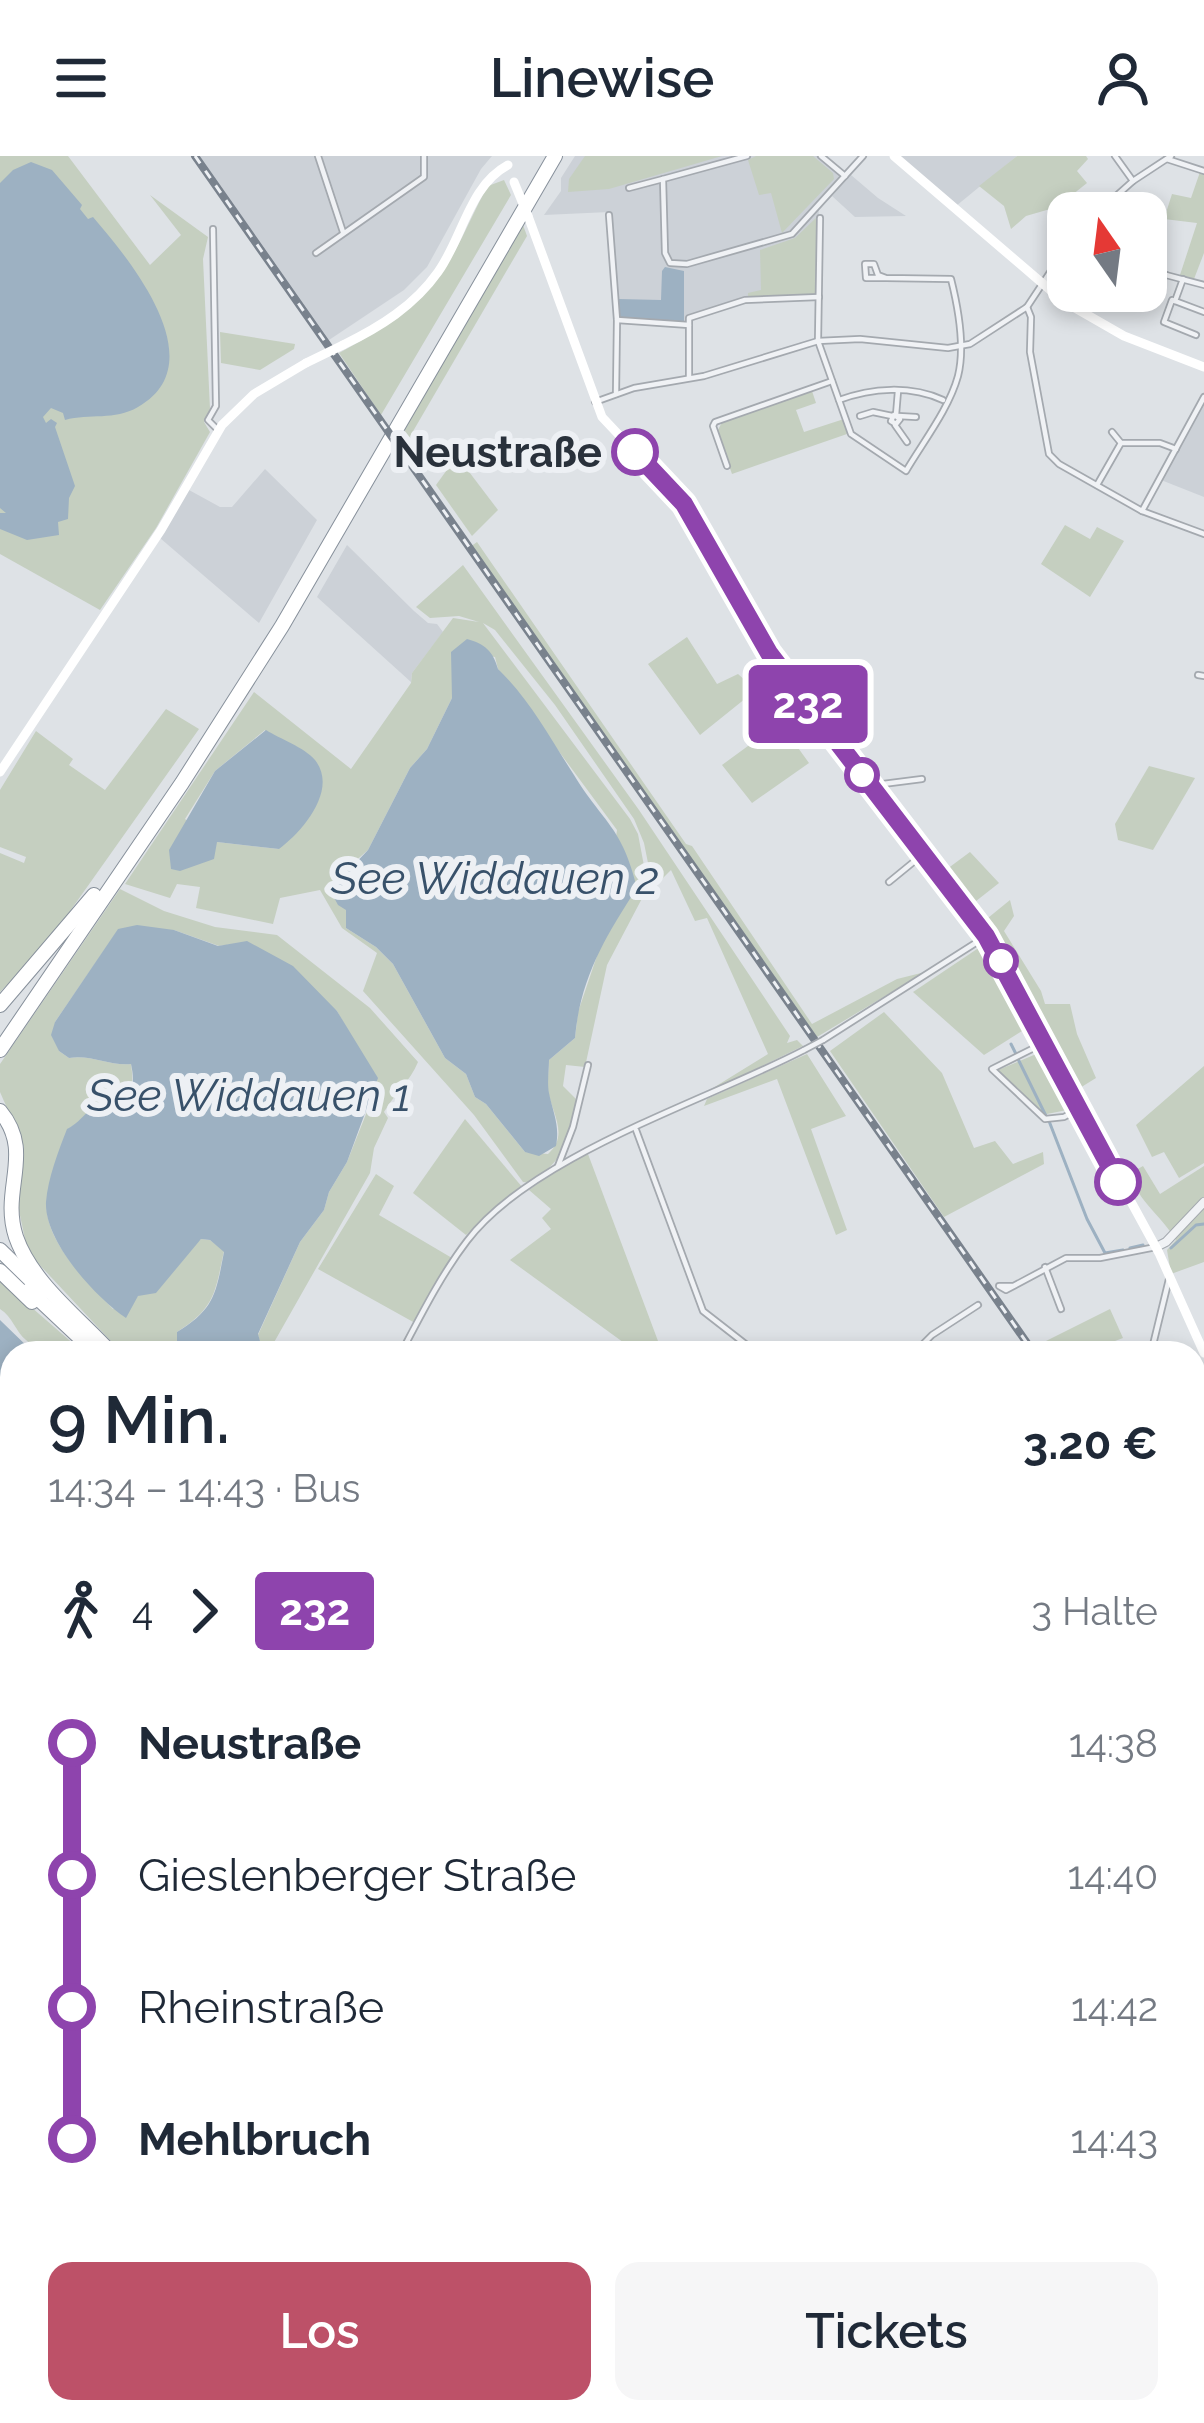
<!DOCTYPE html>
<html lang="de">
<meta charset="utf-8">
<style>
body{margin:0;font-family:Raleway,sans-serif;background:#f6f6f7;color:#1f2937;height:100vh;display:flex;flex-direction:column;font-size:45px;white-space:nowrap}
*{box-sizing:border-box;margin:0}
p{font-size:39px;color:#747a83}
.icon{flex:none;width:66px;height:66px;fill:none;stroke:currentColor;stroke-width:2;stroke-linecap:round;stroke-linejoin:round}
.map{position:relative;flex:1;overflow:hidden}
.details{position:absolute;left:0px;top:1185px;width:1206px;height:1083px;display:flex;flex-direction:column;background:#fff;border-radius:36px 36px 0 0;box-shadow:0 6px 18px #0003}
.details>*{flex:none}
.badge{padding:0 24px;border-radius:9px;font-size:42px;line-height:78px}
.needle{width:78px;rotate:346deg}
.fabs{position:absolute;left:1047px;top:36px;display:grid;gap:24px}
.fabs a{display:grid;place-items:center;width:120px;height:120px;border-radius:24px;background:#fff;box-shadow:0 6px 18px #0003;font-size:60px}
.map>.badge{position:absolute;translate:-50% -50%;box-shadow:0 0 0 6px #fff}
.legs{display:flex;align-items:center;gap:18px;height:132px;padding:0 48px;font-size:39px}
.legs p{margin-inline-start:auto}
.head{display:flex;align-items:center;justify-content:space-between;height:204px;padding:0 48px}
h1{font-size:66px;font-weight:600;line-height:90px}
.cta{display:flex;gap:24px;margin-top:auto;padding:24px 48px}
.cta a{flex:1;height:138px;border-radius:24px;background:#bd5168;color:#fff;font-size:48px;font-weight:600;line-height:138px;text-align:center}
.cta a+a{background:#f6f6f7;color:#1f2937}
ul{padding:0 48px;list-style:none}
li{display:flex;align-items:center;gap:42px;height:132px;font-size:45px}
li i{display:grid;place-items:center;width:18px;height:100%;margin:0 15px;background:currentColor}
li i::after{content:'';width:30px;height:30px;margin:-15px;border:9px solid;border-radius:50%;background:#fff}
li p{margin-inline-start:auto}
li:first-child i{background:linear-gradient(#0000 50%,currentColor 0)}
li:last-child i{background:linear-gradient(currentColor 50%,#0000 0)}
header{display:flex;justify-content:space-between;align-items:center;height:156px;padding:0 48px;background:#fff;font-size:54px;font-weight:600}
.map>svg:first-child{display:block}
.built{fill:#ccd1d7}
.green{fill:#c5cfc0;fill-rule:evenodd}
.water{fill:#9db1c2}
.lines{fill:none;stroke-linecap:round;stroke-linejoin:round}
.stream{stroke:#9db1c2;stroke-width:3}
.minor-casing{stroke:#a4a9af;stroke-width:8}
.tertiary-casing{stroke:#a4a9af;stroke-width:10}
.motorway-casing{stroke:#87909b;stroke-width:16}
.minor{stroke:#f0f2f5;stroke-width:4.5}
.tertiary{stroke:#f0f2f5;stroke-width:8}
.secondary{stroke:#fff;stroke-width:9}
.motorway{stroke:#fff;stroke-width:14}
.rail-casing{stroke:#79828d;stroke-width:8}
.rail{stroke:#edf0f4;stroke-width:3;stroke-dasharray:9;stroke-linecap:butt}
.minor-bridge-casing{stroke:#a4a9af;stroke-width:8;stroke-linecap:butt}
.minor-bridge{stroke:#f0f2f5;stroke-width:4.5}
.secondary-bridge{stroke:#fff;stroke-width:9}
.line-1-casing{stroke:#fff;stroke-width:27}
.line-1{stroke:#8e44ad;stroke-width:18}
.stop-1-dot{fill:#fff;stroke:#8e44ad;stroke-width:6}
.labels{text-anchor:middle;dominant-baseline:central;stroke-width:12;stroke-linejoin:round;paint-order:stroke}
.stop-label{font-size:42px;font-weight:bold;fill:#29313b;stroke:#edf0f4;text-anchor:end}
.water-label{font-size:45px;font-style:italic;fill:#38516a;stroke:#edf0f4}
</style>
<header><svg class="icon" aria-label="menu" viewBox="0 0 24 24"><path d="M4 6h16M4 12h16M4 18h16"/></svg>Linewise<svg class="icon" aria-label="person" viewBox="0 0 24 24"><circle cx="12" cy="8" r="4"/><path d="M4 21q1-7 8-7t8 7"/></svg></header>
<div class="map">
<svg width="1204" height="2267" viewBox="0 0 1204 2267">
<rect width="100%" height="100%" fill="#dee2e6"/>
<g class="built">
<polygon points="200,0 492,0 481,13 427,111 404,134 329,184"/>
<polygon points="575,0 823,0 843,16 819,44 817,139 744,142 686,160 685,168 619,164 609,56 544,59 561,35 561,22"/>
<polygon points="900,0 1017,0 956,50"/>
<polygon points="851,19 878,42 906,60 855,61 832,40"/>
<polygon points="1203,245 1204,245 1204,341 1161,324"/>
<polygon points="265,313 317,364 259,467 160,382 189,334 220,351 232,351"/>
<polygon points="347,389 414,455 428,467 437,468 443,476 412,517 411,526 317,441"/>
<polygon points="0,2066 12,2080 12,2256 69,2256 63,2267 0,2267"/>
</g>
<g class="green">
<polygon points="0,0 68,0 150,109 181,79 150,39 208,81 203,103 210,253 204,266 210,276 156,372 100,454 0,398"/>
<polygon points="585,0 722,0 609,33 568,36 569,23"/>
<polygon points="756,0 813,0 833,17 834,23 782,77 771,37 759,39 748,4"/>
<polygon points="1017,0 1086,0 1088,3 1077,15 1087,27 1057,51 1026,60 1011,73 1004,50 979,30"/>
<polygon points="1200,16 1204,18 1204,97 1194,123 1180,119 1197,67 1164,63 1172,38 1191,42"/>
<path d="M504 24 511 39 381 259 339 197C384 173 427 144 453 98 466 76 475 52 488 30Z"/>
<polygon points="817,61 816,138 748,141 748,137 761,134 760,94 795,82"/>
<polygon points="523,69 527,80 405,289 399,282"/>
<polygon points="220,176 295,188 294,193 260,214 221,207"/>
<polygon points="812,235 816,247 796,254 804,276 844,263 847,278 732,318 717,276 722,266"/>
<polygon points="457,300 498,354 472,380 436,329"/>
<polygon points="1065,369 1090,383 1097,371 1124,385 1090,441 1041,408"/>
<polygon points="477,386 686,688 692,690 812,868 897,823 925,816 817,881 470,391"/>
<path d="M463 409 639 654 790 880 787 887 797 884 803 890 700 940 768 898 707 762 695 765 671 714 653 732 644 687 634 663 555 549 495 474 483 467 630 663 638 678 648 731 607 809 585 911 566 909 563 930 579 946C568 987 565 1002 531 1027L523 1026 474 959 363 835 377 797 342 772 320 734 280 742 273 768 196 752 200 731 177 728 170 742 125 728 254 536 351 613 411 527 412 517 453 462 479 466 459 460 430 462 416 451ZM452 496 495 501 498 513 617 674 601 788 578 856 575 882 549 904C549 913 547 925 548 934 551 956 570 979 548 998L525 996 486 948 475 941 466 918 445 902 393 808 376 791 346 772 352 708 368 694 410 612 427 593 452 542ZM265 574 279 693 217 686 185 663 215 615Z"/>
<polygon points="687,481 717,528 738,518 756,534 700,579 648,508"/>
<polygon points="166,553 199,573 46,789 0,836 0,697 24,707 26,701 0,691 0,634 36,575 73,603 69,609 105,634"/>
<polygon points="771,573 792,591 796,589 809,607 752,647 722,609"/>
<polygon points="1149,610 1195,622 1153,694 1118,684 1115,668"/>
<polygon points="970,696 999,727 971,749 943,716"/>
<path d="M120 733 164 755 215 771 277 779 370 852 418 906C410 926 395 937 384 956L388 962 374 992 370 1017 268 1197H259L262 1192 258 1179 300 1086 324 1054 329 1036 347 1006 378 928 337 855 248 786 219 790 174 774H118L55 866 59 895 69 902C90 898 109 910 131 908 136 943 127 951 93 948L82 964 68 973C60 997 50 1019 47 1044 42 1084 88 1126 113 1153L138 1140 201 1083 210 1084 224 1095C215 1137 215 1152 177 1176V1197H146L140 1193 122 1197 35 1104 26 1088 17 1045 24 991 0 936V908Z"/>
<polygon points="1010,744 1014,760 1004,775 1041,835 1045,848 1070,848 1077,878 1096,922 1075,935 1031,845 983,766"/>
<polygon points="983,789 1030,870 984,899 913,836"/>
<polygon points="884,856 942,917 974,992 995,985 1013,1008 1043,996 1044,1008 944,1061 830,895"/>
<polygon points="1041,896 1072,953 1042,959 998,914"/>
<polygon points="807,898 846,960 811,973 847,1074 836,1079 777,923 704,950 707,943"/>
<polygon points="1204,910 1204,1007 1179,1022 1164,996 1152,1001 1136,969"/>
<polygon points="465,963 523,1032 466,1079 413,1037"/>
<polygon points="588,998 658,1185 638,1197 510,1104 551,1073 542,1062 551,1053 529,1034 558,1013"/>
<path d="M1143 1010 1160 1038 1204 1010V1106L1171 1118 1167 1094 1176 1084C1158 1056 1141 1048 1129 1018Z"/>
<polygon points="376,1018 394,1030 379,1059 452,1102 415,1167 318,1113"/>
<path d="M0 1124 84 1197C64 1197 42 1199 26 1184 15 1175 13 1161 0 1153Z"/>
<polygon points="1110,1153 1123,1182 1115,1185 1115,1197 1040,1197 1036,1190"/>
<polygon points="0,1416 12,1423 12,1811 0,1822"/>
<polygon points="1194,2071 1204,2074 1204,2226 1194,2250"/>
<polygon points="311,2256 612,2256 621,2267 301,2267"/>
<polygon points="904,2256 1190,2256 1181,2267 903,2267"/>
</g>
<g class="water">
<path d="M31 6 52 14 82 49 80 53 88 63 93 61C129 103 216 207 138 251 114 265 90 257 65 264L63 257 51 252 43 261 46 267 51 263 57 267 55 271 75 330 69 342 68 363 58 366 59 379 27 384 0 373V357H6L0 352V27L13 14Z"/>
<polygon points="665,111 684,115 684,166 620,162 618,143 661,144 662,115"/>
<path d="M467 483C485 488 493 495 498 513 530 544 550 582 574 619 604 668 622 670 637 732 605 781 580 823 575 882L549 904C549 914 547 927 549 937 553 957 560 969 556 990L539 1000 525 996 486 948 475 941 466 918 445 902 393 808 376 791 346 772V754L338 749 330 734 368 694 410 612 427 593 452 542 451 496Z"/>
<path d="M266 574C280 583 304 591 315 604 339 634 301 677 279 693L217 686 214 703 180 715 171 713 169 694 215 615Z"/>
<path d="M137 769 174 774 218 790 247 785 293 810 337 855 378 922 347 1006 329 1036 324 1054 300 1086 258 1178 262 1192 259 1197H177V1176C215 1153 216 1137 224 1096L210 1084 201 1083 156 1137 138 1140 126 1162C95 1141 44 1085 46 1046 48 1022 58 996 67 973 89 962 89 941 116 950 134 941 135 926 131 908 109 910 90 898 69 902L59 895 51 879 55 866 118 773Z"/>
<polygon points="0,1164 34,1197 12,1197 12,1319 0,1314"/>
<polygon points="12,1544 12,1788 0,1793 0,1560"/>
</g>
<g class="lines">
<g class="stream">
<polyline points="1011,888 1016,898"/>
<polyline points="1018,903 1046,960"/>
<polyline points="1049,965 1087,1063 1105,1097 1123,1094"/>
<polyline points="1130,1092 1143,1089"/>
<polyline points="1171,1092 1196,1069 1204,1068"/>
</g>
<g class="minor-casing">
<g id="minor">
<polyline points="318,0 343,76"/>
<polyline points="747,0 663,23 665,97 670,107 687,108 792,78 863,0"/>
<polyline points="821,0 845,20"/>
<polyline points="1115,0 1133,25"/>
<polyline points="1167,3 1204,15"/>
<polyline points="629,32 663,23"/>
<polyline points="1097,57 1133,25 1171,0"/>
<polyline points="609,59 617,164 616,238"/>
<path d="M820 62 818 185 851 278 906 315C923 286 949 253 958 220 965 192 958 151 951 123L886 122 878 119 874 108H865L866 122H886"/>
<polyline points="213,73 216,250 208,264 218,274"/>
<polyline points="316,97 424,21 424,0"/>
<polyline points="1146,103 1166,119 1204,129"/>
<polyline points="1146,118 1166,119"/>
<polyline points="1183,123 1175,145 1204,156"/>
<polyline points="1175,145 1172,144 1164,166 1196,179"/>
<polyline points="1027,151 1031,161 1030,196 1049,298 1059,308 1142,355 1204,378"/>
<polyline points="617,164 689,169"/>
<polyline points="689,221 689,162 745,144 819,141"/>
<path d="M839 244C872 232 910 229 943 244"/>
<polyline points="595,246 634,232 704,220 818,185 860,183 948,192 970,188 1027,151 1068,89"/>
<polygon points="894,259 900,263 896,268 891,265"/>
<polyline points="896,259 898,235"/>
<polyline points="860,260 873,256 892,260"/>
<polyline points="898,260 916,261"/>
<polyline points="895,269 907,286"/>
<polyline points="1112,276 1121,287 1160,287 1176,293"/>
<polyline points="727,310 713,270 715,266 832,225"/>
<polyline points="1097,329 1121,287"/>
<polyline points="1142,355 1204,241"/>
<polyline points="1198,519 1204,520"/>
<polyline points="875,629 922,623"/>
<polyline points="889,726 922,699"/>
<polyline points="823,884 985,781"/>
<polyline points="1044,887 992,913 1045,963 1064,961 1079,953"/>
<polyline points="636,974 703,1155 757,1197"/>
<polyline points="558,1010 573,971 588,909"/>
<polyline points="1045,1111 1061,1153"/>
<polyline points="1013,1130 999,1130 1006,1134 1066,1102 1100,1102 1156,1091"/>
<path d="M401 1197C421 1159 441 1119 467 1085 532 999 706 945 804 894"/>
<polyline points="914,1197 932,1179 978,1149"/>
<polyline points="1151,1197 1169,1123"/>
<polyline points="1194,1300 1204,1306"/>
<polyline points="0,1343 12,1350"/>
<polyline points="1194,1780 1204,1779"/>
<polyline points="0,1838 12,1819"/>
<polyline points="1194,1975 1204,1977"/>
<polyline points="0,2062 12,2076"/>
<polyline points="0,2111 12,2088"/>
<polyline points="168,2256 178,2267"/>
<polyline points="66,2267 72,2256"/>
<polyline points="299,2267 308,2256"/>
</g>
</g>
<g class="tertiary-casing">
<polyline id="tertiary" points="1156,1091 1166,1086 1204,1046"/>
</g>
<g class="motorway-casing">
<g id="motorway">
<polyline points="0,849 94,739"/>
<polyline points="0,894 182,627 282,470 555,0"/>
<path d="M0 955C35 997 0 1033 16 1081 32 1127 79 1162 111 1197"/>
<polyline points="0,1094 43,1136"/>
<polyline points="0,1115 32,1146"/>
<polyline points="29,1134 96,1197"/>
<polyline points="759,2267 760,2256"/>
</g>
</g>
<use href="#minor" class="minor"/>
<use href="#tertiary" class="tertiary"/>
<g class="secondary">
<polyline points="894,0 1063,145 1124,180 1204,211"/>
<polyline points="528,60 602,261 684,348 769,497 986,780"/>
<path d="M343 189C380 171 414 150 438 116 463 81 469 30 508 9"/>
<polyline points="0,616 161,374 222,269 254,238 306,207"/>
<polyline points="986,780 1159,1097 1204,1197"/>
</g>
<use href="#motorway" class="motorway"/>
<g class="rail-casing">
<g id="rail">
<polyline points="195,0 1034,1197"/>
<polyline points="1194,1439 1204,1454"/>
</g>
</g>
<use href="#rail" class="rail"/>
<g class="minor-bridge-casing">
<polyline id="minor-bridge" points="804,894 823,884"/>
</g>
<use href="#minor-bridge" class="minor-bridge"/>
<g class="secondary-bridge">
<polyline points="514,26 528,60"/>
<polyline points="306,207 343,189"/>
</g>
</g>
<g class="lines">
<g class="line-1-casing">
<polyline id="line-1" points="635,296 684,348 769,497 986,780 1118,1026"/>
</g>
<use href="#line-1" class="line-1"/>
</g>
<g class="stop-1-dot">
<circle cx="635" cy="296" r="21"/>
<circle cx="862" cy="619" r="15"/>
<circle cx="1001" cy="805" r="15"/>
<circle cx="1118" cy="1026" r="21"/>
</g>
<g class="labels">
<g class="stop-label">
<text x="602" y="296">Neustraße</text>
</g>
<g class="water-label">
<text x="495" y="722">See Widdauen 2</text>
<text x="249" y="939">See Widdauen 1</text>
</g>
</g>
</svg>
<div class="fabs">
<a><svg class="needle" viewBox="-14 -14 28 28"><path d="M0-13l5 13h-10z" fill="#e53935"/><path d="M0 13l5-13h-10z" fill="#747a83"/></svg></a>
</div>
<b class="badge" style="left:808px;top:548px;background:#8e44ad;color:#fff">232</b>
<section class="details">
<div class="head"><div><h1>9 Min.</h1><p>14:34 – 14:43 · Bus</p></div><b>3.20 €</b></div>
<div class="legs"><svg class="icon" aria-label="walk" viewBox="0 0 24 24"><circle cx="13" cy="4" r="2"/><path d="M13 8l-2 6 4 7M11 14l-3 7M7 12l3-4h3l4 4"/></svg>4<svg class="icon" aria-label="forward" viewBox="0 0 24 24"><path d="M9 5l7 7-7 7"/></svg><b class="badge" style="background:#8e44ad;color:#fff">232</b><p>3 Halte</p></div>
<ul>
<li><i style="color:#8e44ad"></i><b>Neustraße</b><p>14:38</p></li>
<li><i style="color:#8e44ad"></i><span>Gieslenberger Straße</span><p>14:40</p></li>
<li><i style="color:#8e44ad"></i><span>Rheinstraße</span><p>14:42</p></li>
<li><i style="color:#8e44ad"></i><b>Mehlbruch</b><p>14:43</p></li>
</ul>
<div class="cta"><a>Los</a><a>Tickets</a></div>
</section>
</div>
